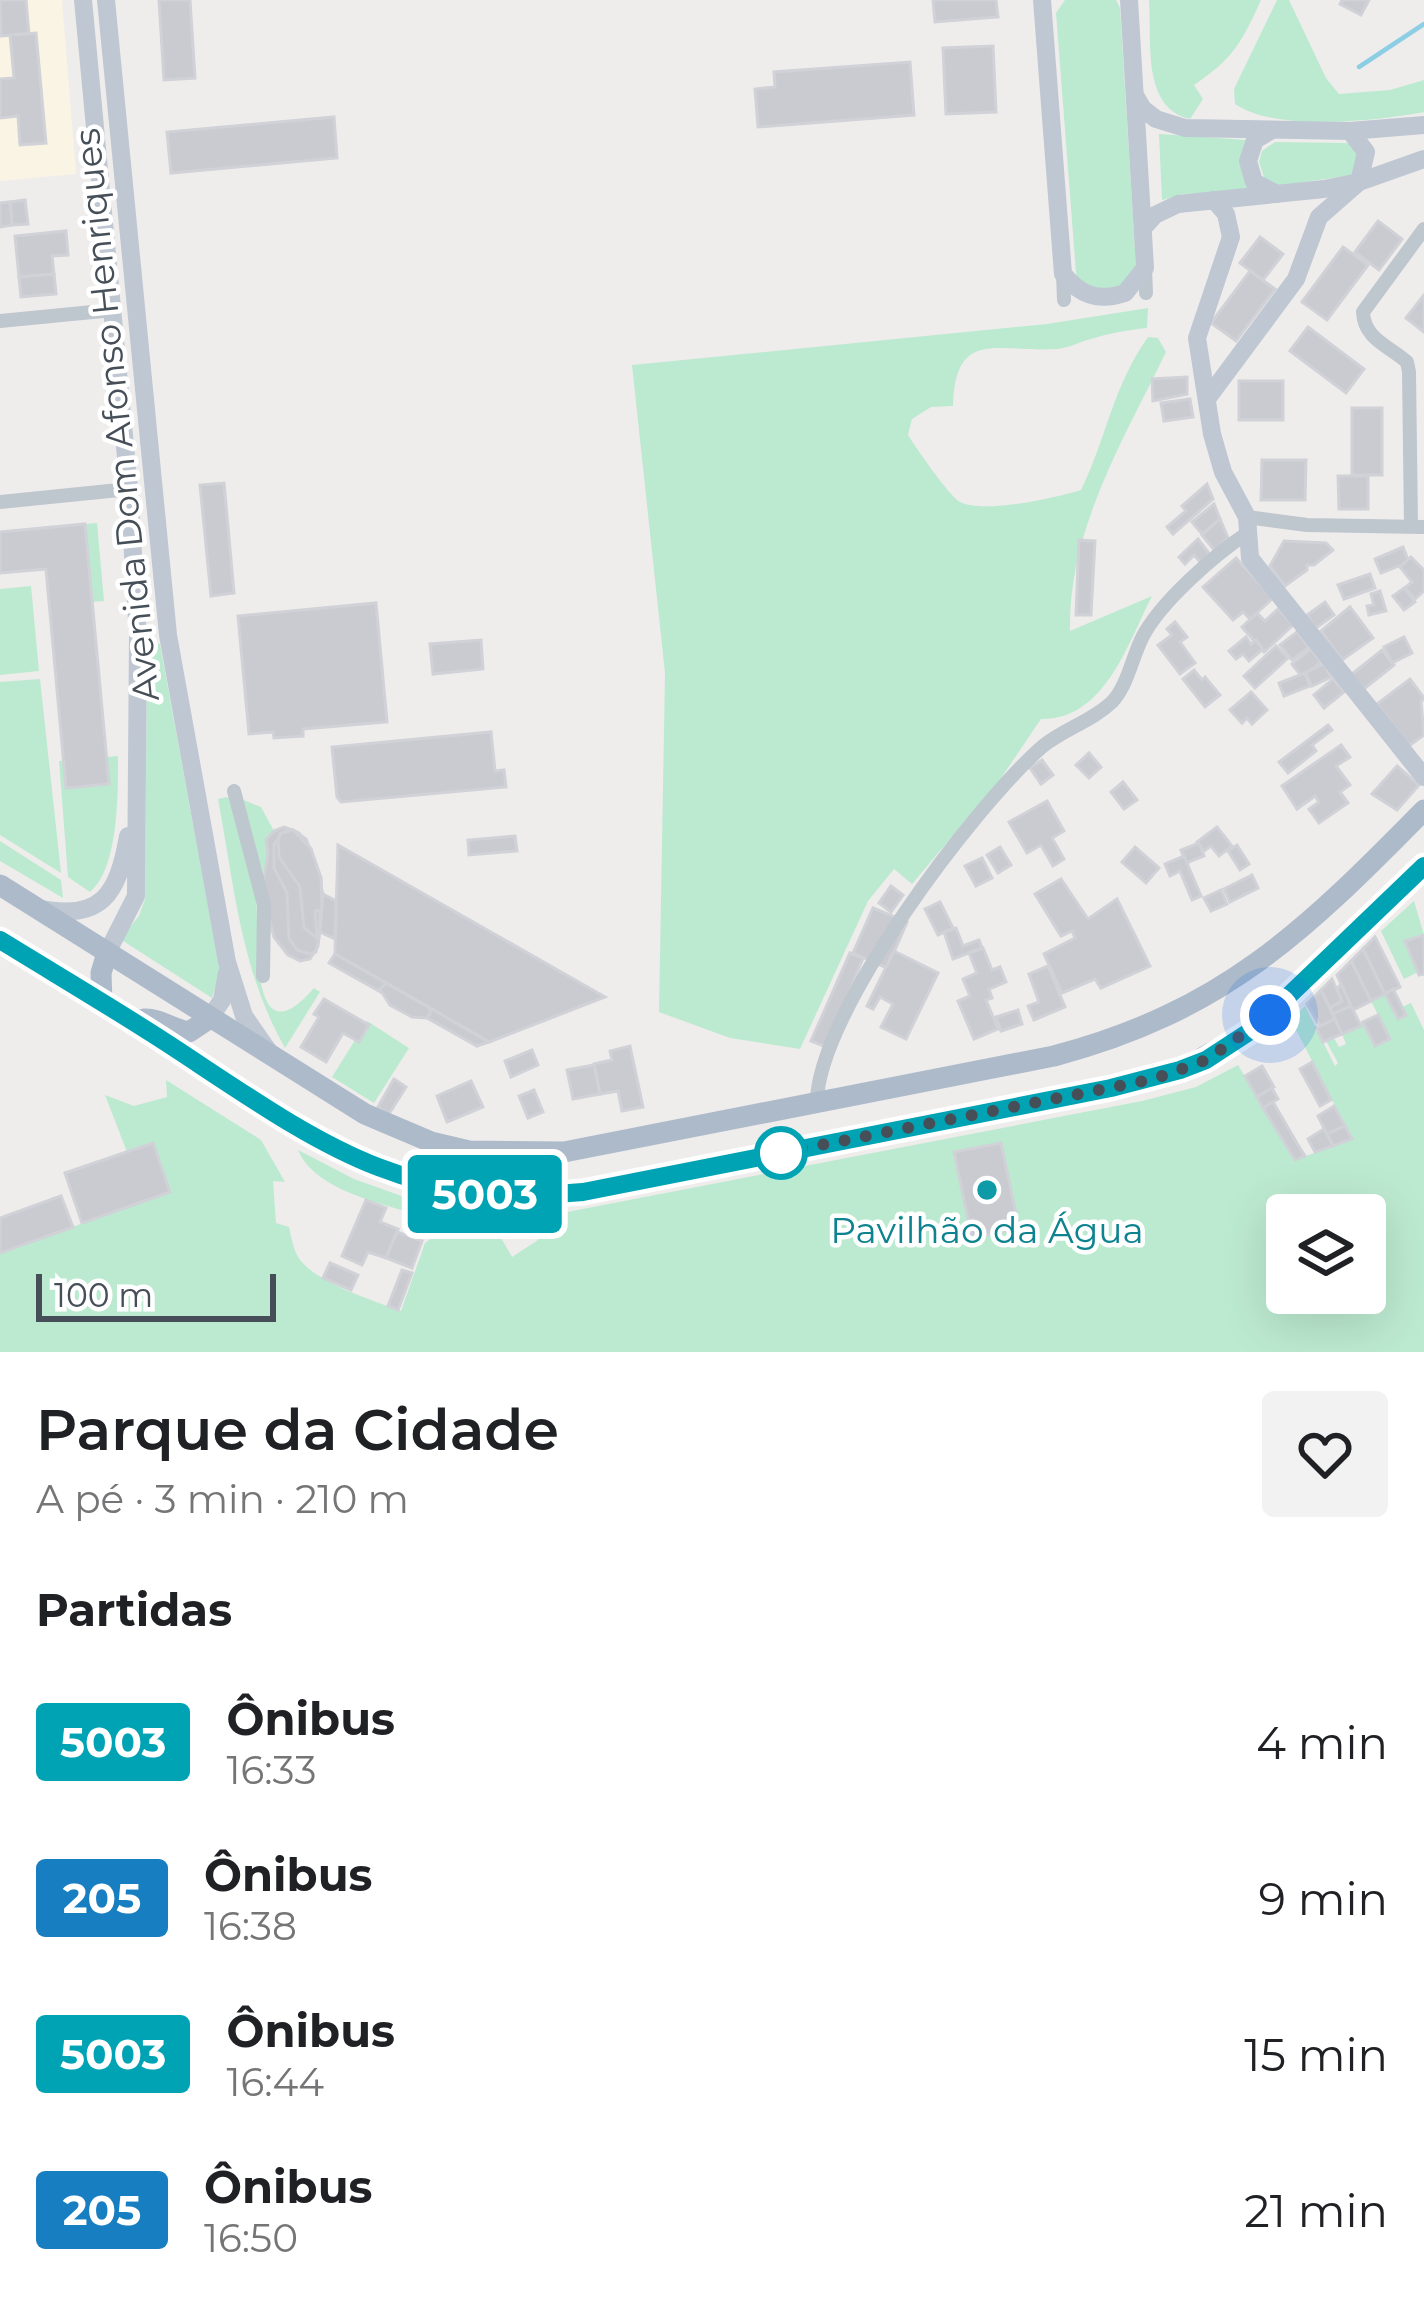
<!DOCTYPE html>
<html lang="pt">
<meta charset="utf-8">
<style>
body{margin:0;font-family:Montserrat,sans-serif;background:#f2f2f2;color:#202124;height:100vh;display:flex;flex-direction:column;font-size:45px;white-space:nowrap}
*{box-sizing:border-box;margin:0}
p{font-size:39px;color:#757577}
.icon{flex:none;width:66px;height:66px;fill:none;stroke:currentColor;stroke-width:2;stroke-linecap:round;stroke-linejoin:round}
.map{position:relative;height:1352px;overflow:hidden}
.details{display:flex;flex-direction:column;background:#fff;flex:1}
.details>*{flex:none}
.badge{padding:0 24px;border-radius:9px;font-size:42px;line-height:78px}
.buttons{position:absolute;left:1266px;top:1194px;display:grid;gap:24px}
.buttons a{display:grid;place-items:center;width:120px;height:120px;border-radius:12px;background:#fff;box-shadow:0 12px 48px #0002;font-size:60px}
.scale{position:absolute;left:36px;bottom:30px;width:240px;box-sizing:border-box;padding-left:12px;border:6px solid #464f58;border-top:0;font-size:33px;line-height:42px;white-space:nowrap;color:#464f58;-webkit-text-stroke:9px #fff;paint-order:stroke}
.you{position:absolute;width:60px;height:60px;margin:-30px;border:9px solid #fff;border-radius:50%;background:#1a73e8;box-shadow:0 0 0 18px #1a73e833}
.map>.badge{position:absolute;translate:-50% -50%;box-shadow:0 0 0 6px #fff}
h2{padding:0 36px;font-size:45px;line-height:108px}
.round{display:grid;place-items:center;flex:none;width:126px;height:126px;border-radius:12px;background:#f2f2f2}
.headline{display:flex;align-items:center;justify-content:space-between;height:204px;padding:0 36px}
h1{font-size:57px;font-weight:600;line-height:90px}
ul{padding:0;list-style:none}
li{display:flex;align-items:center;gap:36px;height:156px;padding:0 36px}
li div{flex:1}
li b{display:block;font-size:45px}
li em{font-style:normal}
li .badge{min-width:132px;font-weight:700;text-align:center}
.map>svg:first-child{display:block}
.commercial{fill:#faf4e5}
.green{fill:#bcead0;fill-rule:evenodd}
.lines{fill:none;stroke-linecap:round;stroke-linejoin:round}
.stream{stroke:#8ccfe4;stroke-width:4.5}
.building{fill:#cacbd1;stroke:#d0d2d7;stroke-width:3}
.street{stroke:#bec6ce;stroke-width:14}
.secondary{stroke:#bec7d2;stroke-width:18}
.primary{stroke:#adbac9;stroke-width:21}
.line-casing{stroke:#fff;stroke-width:27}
.line{stroke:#00a3b4;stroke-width:18}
.walk{stroke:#464f58;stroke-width:12;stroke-dasharray:0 21.6}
.stop-dot{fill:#fff;stroke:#00a3b4;stroke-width:6}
.culture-dot{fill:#0f9aa8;stroke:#fff;stroke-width:4.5}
.labels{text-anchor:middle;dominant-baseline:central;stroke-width:9;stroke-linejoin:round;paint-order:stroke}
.street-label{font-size:36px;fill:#464f58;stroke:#fff}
.culture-label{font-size:36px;fill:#0d838f;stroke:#fff}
</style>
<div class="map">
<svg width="1424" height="1352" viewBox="0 0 1424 1352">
<rect width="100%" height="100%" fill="#efecec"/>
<polygon class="commercial" points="0,0 62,0 76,174 0,181"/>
<g class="green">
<polygon points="1065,0 1116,0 1120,8 1136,266 1123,287 1099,290 1077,278 1076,273 1056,13"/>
<path d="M1149 0H1261C1242 42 1233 59 1194 85L1203 99 1190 119C1141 108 1152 40 1149 0Z"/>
<path d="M1277 0H1289L1326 78 1339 94 1390 90 1424 80V112C1377 121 1275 132 1235 104L1234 89Z"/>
<polygon points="1159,134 1248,140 1241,165 1252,191 1183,194 1162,200"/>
<polygon points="1275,142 1347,143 1358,150 1352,175 1278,186 1265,180 1259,162 1262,151"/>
<path d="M1148 308 1147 328C1128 330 1110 333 1091 339 1079 342 1067 349 1055 349 999 353 955 327 953 406L931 407 912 419 908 435C916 448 950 497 960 502 985 514 1054 498 1081 490 1107 437 1112 388 1148 337L1158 338 1166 352C1123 441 1068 530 1070 631L1152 596C1128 643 1105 720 1041 719L999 781 912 884 894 869 868 901 800 1049 730 1038 659 1012 665 673 632 365 1047 324Z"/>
<polygon points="97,523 104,601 92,602 85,524"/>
<polygon points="31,586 39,671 0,675 0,589"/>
<polygon points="151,642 160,644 220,972 212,998 120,939 139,916 145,899 147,649"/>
<polygon points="40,679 61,873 0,835 0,682"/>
<path d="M118 756C118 792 119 868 90 892L68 877 59 761Z"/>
<path d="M228 797C240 827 251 867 256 899 260 928 247 1066 314 988L320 992 285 1048C241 971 234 885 218 799Z"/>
<polygon points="241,799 261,807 274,831 266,840 268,853 263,874"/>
<polygon points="0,841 61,880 63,898 0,861"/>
<polygon points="1414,901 1424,935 1405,941 1418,972 1404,979 1381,931"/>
<path d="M1385 994 1398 1019 1406 1015 1402 1007 1411 1003 1424 1030V1352H0V1253L170 1192 153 1144 127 1152 105 1095 134 1106 167 1097 166 1080 261 1140 285 1182 273 1181 276 1223 289 1227C291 1236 293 1247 297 1255 311 1282 373 1300 401 1311L425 1243 440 1232 455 1209 489 1217 512 1257 538 1240V1221L549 1212H567L1142 1101 1196 1087 1238 1065 1295 1160 1352 1139 1291 1020 1305 1006 1335 1066 1338 1063 1326 1041 1334 1038 1339 1047 1346 1044 1342 1034 1363 1022 1375 1046 1390 1039 1371 1001ZM1287 1215H1365V1293H1287Z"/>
<polygon points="367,1021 409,1048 374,1103 332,1077"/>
<path d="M298 1150 354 1179 421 1203 401 1210C367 1200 312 1185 298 1150Z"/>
</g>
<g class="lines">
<polyline class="stream" points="1359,67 1424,24"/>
</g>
<g class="building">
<polygon points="0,0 26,0 29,34 1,36"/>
<polygon points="159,0 190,0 195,78 164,80"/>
<polygon points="933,0 996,0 998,17 935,22"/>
<polygon points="1342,0 1369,0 1361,15 1340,4"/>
<polygon points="36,33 46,143 20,145 18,116 0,118 0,79 14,78 10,35"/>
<polygon points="993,46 996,112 946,114 943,48"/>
<polygon points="910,62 914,115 758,127 755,89 775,87 774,72"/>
<polygon points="334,117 337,158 171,173 167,132"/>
<polygon points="25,200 28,224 12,225 10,202"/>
<polygon points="10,202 12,225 0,227 0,203"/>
<polygon points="1378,221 1402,239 1379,270 1355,252"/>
<polygon points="66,231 68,255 52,256 54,274 19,277 15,236"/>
<polygon points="1260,237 1283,254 1263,280 1240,263"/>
<polygon points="1343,247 1368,265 1327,320 1302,302"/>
<polygon points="1250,271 1275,289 1236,341 1211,323"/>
<polygon points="54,274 56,294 21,297 19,277"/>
<polygon points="1424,295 1424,332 1406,318"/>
<polygon points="1308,327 1364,369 1346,393 1290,351"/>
<polygon points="1187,377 1187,394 1153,401 1152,379"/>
<rect x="1239" y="381" width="44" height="39"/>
<polygon points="1190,399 1193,417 1164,421 1161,403"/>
<rect x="1352" y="408" width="30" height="67"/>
<polygon points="1262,460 1306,460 1305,500 1261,500"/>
<polygon points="1338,476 1368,476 1368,509 1339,509"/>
<polygon points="224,483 234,593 211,596 200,485"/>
<polygon points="1207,484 1213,499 1173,534 1167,527 1186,511 1182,506"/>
<polygon points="1214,504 1220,519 1202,534 1192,522"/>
<polygon points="1220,519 1228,538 1215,551 1202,535"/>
<polygon points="85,524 109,784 66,788 46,569 0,573 0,532"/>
<polygon points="1198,539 1211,556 1203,565 1194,555 1185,564 1179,557"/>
<polygon points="1079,540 1095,541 1091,615 1076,615"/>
<polygon points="1284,541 1326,543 1333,550 1314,565 1307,565 1307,570 1285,586 1270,566"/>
<polygon points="1403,547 1409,562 1381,573 1375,559"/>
<polygon points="1411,557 1424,570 1424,591 1415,599 1405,588 1412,582 1400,567"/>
<polygon points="1236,558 1273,598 1250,619 1243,612 1233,620 1203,587"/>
<polygon points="1370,574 1375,588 1344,599 1338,585"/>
<polygon points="1404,588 1415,602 1404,610 1393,596"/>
<polygon points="1380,591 1386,611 1369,615 1367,606 1374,605 1371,594"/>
<polygon points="1325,602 1334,615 1316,628 1307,615"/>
<polygon points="376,603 387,722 303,729 303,736 274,738 273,732 249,734 238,616"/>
<polygon points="1350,607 1373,638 1342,660 1321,631"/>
<polygon points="1278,609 1293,625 1264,652 1242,627 1257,613 1265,621"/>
<polygon points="1175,622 1187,637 1180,642 1195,663 1180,674 1158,645 1172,635 1167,629"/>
<polygon points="1297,632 1309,647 1292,660 1280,645"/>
<polygon points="1246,637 1251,644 1256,640 1263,649 1249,661 1243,654 1236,659 1229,651"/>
<polygon points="1404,637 1412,653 1392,663 1384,647"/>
<polygon points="481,640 483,669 433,674 430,644"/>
<polygon points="1276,646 1288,658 1255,688 1244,676"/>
<polygon points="1311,649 1321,662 1302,677 1292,664"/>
<polygon points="1382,650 1394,665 1364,689 1352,674"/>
<polygon points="1324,664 1331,677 1312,686 1305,673"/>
<polygon points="1194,670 1202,680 1205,677 1220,695 1205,707 1183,679"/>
<polygon points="1305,673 1310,686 1284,696 1279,683"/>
<polygon points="1333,679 1344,692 1324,708 1314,695"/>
<polygon points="1410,679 1424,698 1421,702 1424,735 1409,746 1377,704"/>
<polygon points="1251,692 1267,710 1252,724 1247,718 1242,723 1230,710"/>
<polygon points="1328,725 1332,730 1312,745 1316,751 1288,773 1279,762"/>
<polygon points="491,732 495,771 504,770 506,787 341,802 337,797 332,747"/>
<polygon points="1341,745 1350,757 1336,766 1350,785 1340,792 1348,803 1319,823 1309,809 1319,802 1315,796 1297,809 1282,786"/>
<polygon points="1089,753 1101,767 1089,778 1076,765"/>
<polygon points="1042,760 1053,775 1041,784 1030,768"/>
<polygon points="1397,766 1419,785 1397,810 1372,794"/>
<polygon points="1123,782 1137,800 1124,809 1111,792"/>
<polygon points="1047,801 1064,831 1052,838 1064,859 1053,866 1041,845 1027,853 1009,822"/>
<polygon points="284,827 299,833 311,849 323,894 318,946 310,959 300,961 288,955 274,937 262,890 268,853 266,840 274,831"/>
<polygon points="1217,827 1232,846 1219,856 1211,846 1204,851 1197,842"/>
<polygon points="286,830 293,830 306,839 321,878 319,938 316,952 309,954 297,950 289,938 287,893 274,868 274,844"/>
<polygon points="293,830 311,849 321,878 322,910 315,911 317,938 304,928 300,887 279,857 278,839 281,833"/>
<polygon points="515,836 517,851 469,855 468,840"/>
<polygon points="1199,843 1204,856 1186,863 1181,850"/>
<polygon points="338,845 605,997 489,1042 386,983 335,954"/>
<polygon points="1237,845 1249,864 1240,870 1228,851"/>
<polygon points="1000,847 1011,865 998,873 987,855"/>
<polygon points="1135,847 1159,868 1146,883 1122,862"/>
<polygon points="1184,856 1201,896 1192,900 1180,871 1170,876 1165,864"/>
<polygon points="982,858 992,878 976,886 965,866"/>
<polygon points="1252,875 1258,888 1230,902 1224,889"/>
<polygon points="1061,879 1088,919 1117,899 1150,966 1101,988 1095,979 1062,993 1044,954 1075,938 1072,931 1061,936 1035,894"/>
<polygon points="891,886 903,895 891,912 879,903"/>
<polygon points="1221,890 1227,904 1211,911 1204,898"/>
<polygon points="323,894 336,901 335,939 320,932"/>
<polygon points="940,902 953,928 938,935 925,909"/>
<polygon points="873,908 907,922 887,968 853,953"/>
<polygon points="956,928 963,946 979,940 982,948 953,959 944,932"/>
<polygon points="1424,935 1424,974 1419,975 1405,941"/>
<polygon points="1375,937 1400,987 1385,994 1363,949"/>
<polygon points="983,948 992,970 1000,967 1006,982 989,989 992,998 986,1000 998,1029 974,1039 958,1001 970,996 963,979 977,973 969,953"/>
<polygon points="1363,949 1385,994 1371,1001 1351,961"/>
<polygon points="894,951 938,973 906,1039 881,1027 893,1004 880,997 873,1009 867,1006"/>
<polygon points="850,953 863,958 833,1033 831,1049 811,1041"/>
<polygon points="335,954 430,1008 489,1042 477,1046 329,963"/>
<polygon points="1351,961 1371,1001 1353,1010 1337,975"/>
<polygon points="1048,966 1065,1007 1034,1020 1028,1006 1039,1002 1029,974"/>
<polygon points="1332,979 1342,1001 1330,1008 1321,990"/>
<polygon points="386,983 430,1008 430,1014 426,1018 412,1017 390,1005 380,989"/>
<polygon points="1341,984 1351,1006 1333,1014 1330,1008 1342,1001 1337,989"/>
<polygon points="1393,989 1406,1015 1398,1019 1385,994"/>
<polygon points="1321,990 1335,1019 1320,1026 1307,1004"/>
<polygon points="324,999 369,1025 359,1042 343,1033 326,1062 301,1047 319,1017 314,1014"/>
<polygon points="1351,1006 1361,1026 1342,1034 1333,1014"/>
<polygon points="1018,1010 1022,1024 1001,1031 996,1017"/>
<polygon points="1378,1015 1390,1039 1375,1046 1363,1022"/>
<polygon points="1335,1019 1342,1034 1323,1042 1316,1028"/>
<polygon points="630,1046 643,1107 622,1111 618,1091 600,1094 594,1064 612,1060 610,1051"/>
<polygon points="532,1050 538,1065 511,1077 505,1061"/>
<polygon points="1312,1062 1331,1100 1320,1106 1300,1069"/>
<polygon points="594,1065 600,1094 573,1099 567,1070"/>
<polygon points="1262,1066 1274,1087 1257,1097 1245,1076"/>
<polygon points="394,1079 406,1087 389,1114 378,1107"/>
<polygon points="471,1081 483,1107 447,1122 437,1096"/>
<polygon points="1272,1088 1278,1099 1263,1108 1257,1097"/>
<polygon points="534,1090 543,1112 528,1118 519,1096"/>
<polygon points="1273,1102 1298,1145 1305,1156 1295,1160 1263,1108"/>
<polygon points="1334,1106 1345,1126 1327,1134 1318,1116"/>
<polygon points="1345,1126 1352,1139 1333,1146 1327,1134"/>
<polygon points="1324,1129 1333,1146 1315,1152 1308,1139"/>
<polygon points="153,1143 170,1192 82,1223 65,1173"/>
<polygon points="1001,1143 1019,1228 972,1238 954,1152"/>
<polygon points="61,1196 73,1227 0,1253 0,1218"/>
<polygon points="366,1200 386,1208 380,1222 398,1229 386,1258 368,1252 362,1265 342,1256"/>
<polygon points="397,1232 422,1241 412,1268 386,1258"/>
<polygon points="330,1263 358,1275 351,1290 323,1278"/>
<polygon points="402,1270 412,1273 398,1310 388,1306"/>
</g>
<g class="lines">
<g class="street">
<polyline points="1145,268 1146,293"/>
<polyline points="1063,274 1064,300"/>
<polyline points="0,321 113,310"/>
<polyline points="0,502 129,489"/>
<polyline points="1247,517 1307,525 1424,527"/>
<path d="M1411 526 1409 372 1407 362C1389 346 1364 339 1363 312L1424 229"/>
<polyline points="234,791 264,905 263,976"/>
<path d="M817 1102C817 1014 975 805 1043 746 1064 729 1092 721 1112 702 1128 685 1132 657 1143 636 1161 602 1213 556 1246 534"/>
</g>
<g class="secondary">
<polyline points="83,0 129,489 138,636 136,896 107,953"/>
<polyline points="106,0 168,635 227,962 244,1016 269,1052"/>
<path d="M1042 0 1063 274C1080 295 1098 302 1125 293L1145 268 1129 0"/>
<polyline points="1136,97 1143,109 1156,119 1185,128 1350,131 1424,125"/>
<polyline points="1272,130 1255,140 1248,161 1254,182 1277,194"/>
<polyline points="1214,200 1226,214 1231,237 1197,338 1212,434 1223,472 1247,517 1250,558 1424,777"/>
<polyline points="1144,227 1155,215 1178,204 1324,189 1359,182 1424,159"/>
<polyline points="1207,399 1296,279 1319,217 1359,182 1366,152 1350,131"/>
<path d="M37 908C102 922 118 894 128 836"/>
<polyline points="210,1018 222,1000 227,973"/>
</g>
<g class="primary">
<path d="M0 885 365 1114 431 1142 469 1151 564 1152 1054 1056C1224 1011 1305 931 1424 810"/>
<path d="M0 939C59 977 120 1013 179 1051 320 1143 406 1210 583 1192L1111 1089 1181 1070 1255 1028 1424 866"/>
<polyline points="102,1003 101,973 107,953"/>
<path d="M144 1019C159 1018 174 1030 189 1032L210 1018"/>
</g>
</g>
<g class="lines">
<g class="line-casing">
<path id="line" d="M0 940C60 977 120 1012 179 1051 320 1144 406 1209 583 1192L1111 1088 1180 1070 1206 1060 1255 1028 1424 866"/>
</g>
<use href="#line" class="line"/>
<polyline class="walk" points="781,1153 1154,1079 1206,1060 1270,1015"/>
</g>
<circle class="stop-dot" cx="781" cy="1153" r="24"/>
<circle class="culture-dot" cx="987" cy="1190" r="12"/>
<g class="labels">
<g class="street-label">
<text transform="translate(116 415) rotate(-96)">Avenida Dom Afonso Henriques</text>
</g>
<g class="culture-label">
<text x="987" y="1230">Pavilhão da Água</text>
</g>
</g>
</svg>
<div class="buttons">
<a><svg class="icon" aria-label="layers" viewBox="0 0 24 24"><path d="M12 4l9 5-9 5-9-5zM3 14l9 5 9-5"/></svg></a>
</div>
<div class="scale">100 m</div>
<div class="you" style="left:1270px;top:1015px"></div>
<b class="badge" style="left:485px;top:1194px;background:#00a3b4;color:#fff">5003</b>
</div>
<section class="details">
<div class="headline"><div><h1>Parque da Cidade</h1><p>A pé · 3 min · 210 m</p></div><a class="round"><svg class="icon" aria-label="heart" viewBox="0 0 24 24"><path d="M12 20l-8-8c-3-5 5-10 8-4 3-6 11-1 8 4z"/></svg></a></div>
<h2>Partidas</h2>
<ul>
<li><span class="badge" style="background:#00a3b4;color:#fff">5003</span><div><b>Ônibus</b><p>16:33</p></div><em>4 min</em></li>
<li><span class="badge" style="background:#187ec2;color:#fff">205</span><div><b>Ônibus</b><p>16:38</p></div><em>9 min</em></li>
<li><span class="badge" style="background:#00a3b4;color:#fff">5003</span><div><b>Ônibus</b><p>16:44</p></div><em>15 min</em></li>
<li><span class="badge" style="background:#187ec2;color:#fff">205</span><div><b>Ônibus</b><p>16:50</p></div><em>21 min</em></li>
</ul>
</section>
